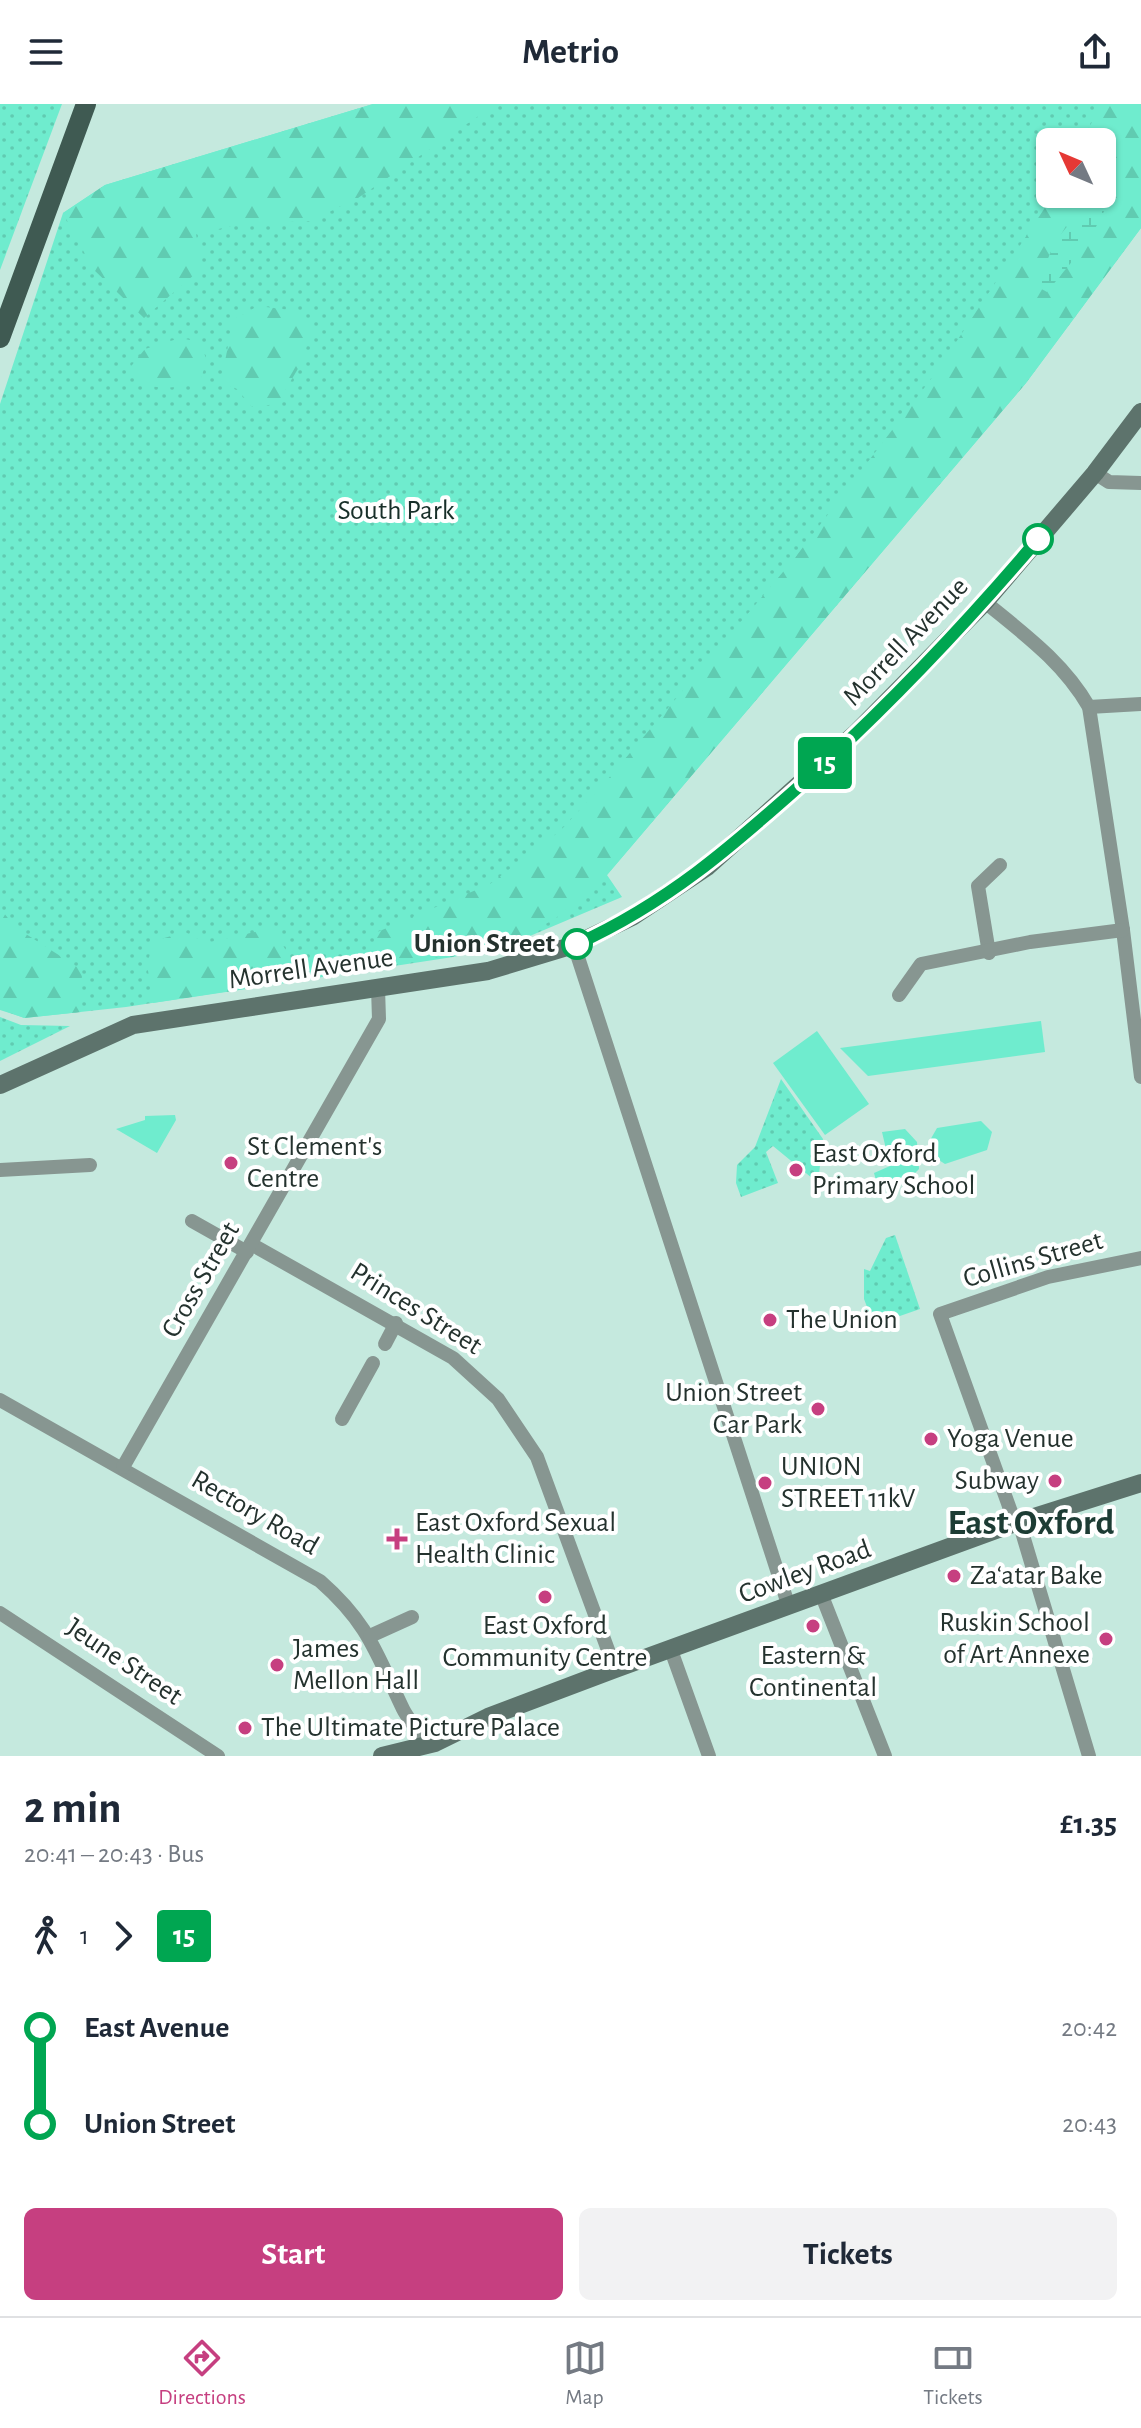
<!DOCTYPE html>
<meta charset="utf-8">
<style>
body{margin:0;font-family:"Alegreya Sans",sans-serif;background:#f2f2f3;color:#1f2937;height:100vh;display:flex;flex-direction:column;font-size:30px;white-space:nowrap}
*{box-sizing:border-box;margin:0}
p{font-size:26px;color:#747a83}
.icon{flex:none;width:44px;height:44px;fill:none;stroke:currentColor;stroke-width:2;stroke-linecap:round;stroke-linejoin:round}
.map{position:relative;height:1652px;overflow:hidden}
.side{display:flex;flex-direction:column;background:#fff;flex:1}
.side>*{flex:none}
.badge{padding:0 16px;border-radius:6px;font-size:28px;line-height:52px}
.needle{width:52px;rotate:314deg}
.controls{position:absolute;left:1036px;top:24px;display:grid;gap:16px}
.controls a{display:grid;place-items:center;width:80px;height:80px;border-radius:12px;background:#fff;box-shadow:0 2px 6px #0004;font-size:40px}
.map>.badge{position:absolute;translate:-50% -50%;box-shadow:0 0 0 4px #fff}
.legs{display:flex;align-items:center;gap:12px;height:88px;padding:0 24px;font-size:26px}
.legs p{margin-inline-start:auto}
.head{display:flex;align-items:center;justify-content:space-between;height:136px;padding:0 24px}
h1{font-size:44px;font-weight:700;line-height:60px}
.cta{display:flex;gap:16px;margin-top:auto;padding:16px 24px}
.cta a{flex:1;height:92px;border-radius:12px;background:#c63f80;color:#fff;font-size:32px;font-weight:700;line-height:92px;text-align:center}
.cta a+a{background:#f2f2f3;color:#1f2937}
ul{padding:0 24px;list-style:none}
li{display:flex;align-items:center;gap:28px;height:96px;font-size:30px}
li i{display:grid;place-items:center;width:12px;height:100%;margin:0 10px;background:currentColor}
li i::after{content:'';width:20px;height:20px;margin:-10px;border:6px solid;border-radius:50%;background:#fff}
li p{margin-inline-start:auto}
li:first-child i{background:linear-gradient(#0000 50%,currentColor 0)}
li:last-child i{background:linear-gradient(currentColor 50%,#0000 0)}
header{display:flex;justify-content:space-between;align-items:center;height:104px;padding:0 24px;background:#fff;font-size:36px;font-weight:700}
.dock{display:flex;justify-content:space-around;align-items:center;height:112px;border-top:2px solid #e0e1e3;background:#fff;font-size:22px;color:#747a83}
.dock a{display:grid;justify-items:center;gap:4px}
.dock .selected{color:#c63f80}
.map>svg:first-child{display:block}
.grass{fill:url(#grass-dots);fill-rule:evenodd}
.forest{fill:url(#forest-firs)}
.wetland{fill:url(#wetland-marsh)}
.garden{fill:#6fecce}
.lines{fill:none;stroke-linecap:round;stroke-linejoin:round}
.street{stroke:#879691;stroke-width:14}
.secondary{stroke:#5d736c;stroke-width:18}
.primary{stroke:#3f5a52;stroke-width:20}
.line-1-casing{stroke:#fff;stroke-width:18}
.line-1{stroke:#00a651;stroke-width:12}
.stop-1-dot{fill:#fff;stroke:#00a651;stroke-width:4}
.poi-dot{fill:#c63f80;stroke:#fff;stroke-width:3}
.labels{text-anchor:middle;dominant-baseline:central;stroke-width:8;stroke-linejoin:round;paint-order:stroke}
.park-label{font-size:28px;fill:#182f29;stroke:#fff}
.street-label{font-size:28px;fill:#24322e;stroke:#fff}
.stop-label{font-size:28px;font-weight:bold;fill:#24322e;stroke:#fff;text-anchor:end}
.poi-label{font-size:28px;fill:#24322e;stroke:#fff;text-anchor:start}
.district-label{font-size:36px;font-weight:bold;fill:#1d3c34;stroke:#fff}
</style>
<header><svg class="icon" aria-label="menu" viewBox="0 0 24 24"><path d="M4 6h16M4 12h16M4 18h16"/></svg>Metrio<svg class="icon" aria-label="share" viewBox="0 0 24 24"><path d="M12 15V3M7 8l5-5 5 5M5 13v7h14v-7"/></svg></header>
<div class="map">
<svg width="1141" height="1652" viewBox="0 0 1141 1652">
<defs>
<pattern id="grass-dots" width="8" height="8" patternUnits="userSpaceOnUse" patternTransform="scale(2)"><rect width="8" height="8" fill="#6fecce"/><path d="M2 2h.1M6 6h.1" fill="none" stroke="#60cbb1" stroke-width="1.8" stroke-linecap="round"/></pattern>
<pattern id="forest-firs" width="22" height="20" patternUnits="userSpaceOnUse" patternTransform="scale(2)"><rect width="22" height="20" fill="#6fecce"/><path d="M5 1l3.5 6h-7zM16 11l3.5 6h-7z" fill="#60cbb1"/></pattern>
<pattern id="wetland-marsh" width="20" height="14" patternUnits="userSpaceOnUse" patternTransform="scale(2)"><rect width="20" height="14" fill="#6fecce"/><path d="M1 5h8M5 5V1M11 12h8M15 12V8" fill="none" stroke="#60cbb1"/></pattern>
</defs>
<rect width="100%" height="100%" fill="#c5e9de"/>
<g class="grass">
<polygon points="0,0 62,0 0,166"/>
<path d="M373 0H1141V124L1026 279 607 771 622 793 511 840 453 853 126 903 25 914 0 906V300L63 109 105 81ZM1050 38H1102V90H1050Z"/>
<polygon points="0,913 21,921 70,922 0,957"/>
<polygon points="781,975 823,1035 818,1079 773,1042 766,1048 778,1079 741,1093 736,1079 737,1061 755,1043"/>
<polygon points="895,1131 920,1205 874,1221 864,1195 864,1165 870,1167 886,1134"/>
</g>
<g class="forest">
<polygon points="373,0 490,0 486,7 358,94 310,117 241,120 196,130 202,164 144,214 93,165 63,109 105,81"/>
<polygon points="1102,0 1141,0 1141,124 1026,279 607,771 556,814 511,840 371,865 375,829 490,780 560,727 602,682 794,455 937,267 1054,90 1102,90 1102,38 1081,38"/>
<polygon points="258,202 298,207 312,228 299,263 277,300 252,303 237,285 221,278 233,216"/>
<path d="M180 234 200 238 207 257 199 279C169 284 150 290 128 266L145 245Z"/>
<polygon points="0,804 15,823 82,866 81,908 24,914 0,905"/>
<polygon points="273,824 292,857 285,879 153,899 147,860 154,837 185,828 206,839"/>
</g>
<polygon class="wetland" points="1094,90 1111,94 1088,138 1047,188 1036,182 1056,136"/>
<g class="garden">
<polygon points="1041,917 1045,948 868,972 840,944"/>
<polygon points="817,927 869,1000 825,1031 773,959"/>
<polygon points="175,1011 176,1016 157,1049 116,1025 145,1016 145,1012"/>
<polygon points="981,1017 992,1028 987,1046 945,1060 931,1051 929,1038 937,1024"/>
<polygon points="905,1025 917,1038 919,1065 909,1075 879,1087 874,1069 890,1062 882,1028"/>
</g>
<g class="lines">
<g class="street">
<polyline points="1095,369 1109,378 1141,379"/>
<path d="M985 498C1024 530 1063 558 1089 603L1123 826 1141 973"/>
<polyline points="1089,603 1141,600"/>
<polyline points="574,841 789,1503"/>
<polyline points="989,849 978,782 1000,761"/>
<polyline points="899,891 921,860 1030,838 1123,826"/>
<polyline points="0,1066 90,1061"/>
<polyline points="192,1117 247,1148"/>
<polyline points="251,1140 453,1254 498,1295 537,1353 615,1565"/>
<polyline points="385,1240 396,1219"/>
<path d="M0 1296 320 1477C369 1520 376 1549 403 1605 408 1615 415 1622 420 1632"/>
<polyline points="342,1315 373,1259"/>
<polyline points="123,1363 379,915 378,884"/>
<polyline points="1019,1418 1089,1652"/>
<polyline points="1015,1419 940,1210 1048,1173 1141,1154"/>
<polyline points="822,1492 885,1652"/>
<polyline points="0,1509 218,1652"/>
<polyline points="370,1532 412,1513"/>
<polyline points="671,1546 709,1652"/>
</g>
<g class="secondary">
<polyline points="0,981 133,921 488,867 574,841 632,813 707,763 855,630 985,498 1095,369 1141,308"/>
<polyline points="382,1652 435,1639 488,1613 615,1565 1015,1419 1141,1379"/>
</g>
<polyline class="primary" points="0,234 86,0"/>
</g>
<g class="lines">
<g class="line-1-casing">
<path id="line-1" d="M577 840C667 799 730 744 803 679 887 603 965 521 1038 435"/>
</g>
<use href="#line-1" class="line-1"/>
</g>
<g class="stop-1-dot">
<circle cx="1038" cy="435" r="14"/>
<circle cx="577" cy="840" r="14"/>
</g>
<g class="poi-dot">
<circle cx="231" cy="1059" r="8"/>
<circle cx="796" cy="1066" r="8"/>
<circle cx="770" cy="1216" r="8"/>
<circle cx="818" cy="1305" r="8"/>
<circle cx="931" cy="1335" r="8"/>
<circle cx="1055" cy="1377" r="8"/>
<circle cx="765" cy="1379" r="8"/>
<path d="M393 1423h8v8h8v8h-8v8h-8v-8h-8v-8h8z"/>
<circle cx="954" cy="1472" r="8"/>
<circle cx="545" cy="1493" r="8"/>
<circle cx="813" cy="1522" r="8"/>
<circle cx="1106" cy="1535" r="8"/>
<circle cx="277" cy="1561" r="8"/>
<circle cx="245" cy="1624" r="8"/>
</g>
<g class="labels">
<g class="park-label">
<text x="396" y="407">South Park</text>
</g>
<g class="street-label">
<text transform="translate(906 538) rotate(-46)">Morrell Avenue</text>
<text transform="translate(311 865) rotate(-8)">Morrell Avenue</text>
<text transform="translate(1033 1156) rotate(-16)">Collins Street</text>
<text transform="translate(201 1176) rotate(-60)">Cross Street</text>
<text transform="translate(416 1205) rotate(32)">Princes Street</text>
<text transform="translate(255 1409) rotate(30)">Rectory Road</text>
<text transform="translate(805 1468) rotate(-20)">Cowley Road</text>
<text transform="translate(124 1558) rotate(34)">Jeune Street</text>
</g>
<g class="stop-label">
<text x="555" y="840">Union Street</text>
</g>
<g class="poi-label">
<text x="247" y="1043">St Clement's<tspan x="247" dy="32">Centre</tspan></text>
<text x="812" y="1050">East Oxford<tspan x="812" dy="32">Primary School</tspan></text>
<text x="786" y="1216">The Union</text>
<text x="802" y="1289" text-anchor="end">Union Street<tspan x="802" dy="32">Car Park</tspan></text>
<text x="947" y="1335">Yoga Venue</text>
<text x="781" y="1363">UNION<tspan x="781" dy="32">STREET 11kV</tspan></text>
<text x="1039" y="1377" text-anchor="end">Subway</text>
<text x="415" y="1419">East Oxford Sexual<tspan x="415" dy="32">Health Clinic</tspan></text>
<text x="970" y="1472">Za‘atar Bake</text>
<text x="1090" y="1519" text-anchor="end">Ruskin School<tspan x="1090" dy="32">of Art Annexe</tspan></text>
<text x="545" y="1522" text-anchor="middle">East Oxford<tspan x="545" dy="32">Community Centre</tspan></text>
<text x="293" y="1545">James<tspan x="293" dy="32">Mellon Hall</tspan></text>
<text x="813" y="1552" text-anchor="middle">Eastern &amp;<tspan x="813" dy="32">Continental</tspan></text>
<text x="261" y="1624">The Ultimate Picture Palace</text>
</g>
<g class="district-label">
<text x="1031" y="1419">East Oxford</text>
</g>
</g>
</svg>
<div class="controls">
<a><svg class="needle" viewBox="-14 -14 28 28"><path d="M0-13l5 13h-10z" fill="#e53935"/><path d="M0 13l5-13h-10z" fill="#747a83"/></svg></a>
</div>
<b class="badge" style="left:825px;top:659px;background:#00a651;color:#fff">15</b>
</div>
<section class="side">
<div class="head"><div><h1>2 min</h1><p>20:41 – 20:43 · Bus</p></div><b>£1.35</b></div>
<div class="legs"><svg class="icon" aria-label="walk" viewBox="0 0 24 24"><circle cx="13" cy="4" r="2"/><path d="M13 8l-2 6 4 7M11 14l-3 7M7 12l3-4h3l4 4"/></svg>1<svg class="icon" aria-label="forward" viewBox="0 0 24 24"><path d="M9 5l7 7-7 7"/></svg><b class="badge" style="background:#00a651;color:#fff">15</b></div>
<ul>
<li><i style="color:#00a651"></i><b>East Avenue</b><p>20:42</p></li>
<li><i style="color:#00a651"></i><b>Union Street</b><p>20:43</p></li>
</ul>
<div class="cta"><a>Start</a><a>Tickets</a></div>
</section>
<nav class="dock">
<a class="selected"><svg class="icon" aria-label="directions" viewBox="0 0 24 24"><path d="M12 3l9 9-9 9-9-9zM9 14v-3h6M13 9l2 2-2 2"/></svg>Directions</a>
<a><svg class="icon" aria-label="map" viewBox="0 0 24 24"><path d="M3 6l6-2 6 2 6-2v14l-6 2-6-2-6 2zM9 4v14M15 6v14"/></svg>Map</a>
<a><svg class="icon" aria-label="tickets" viewBox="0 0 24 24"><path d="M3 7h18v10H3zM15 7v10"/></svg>Tickets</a>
</nav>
